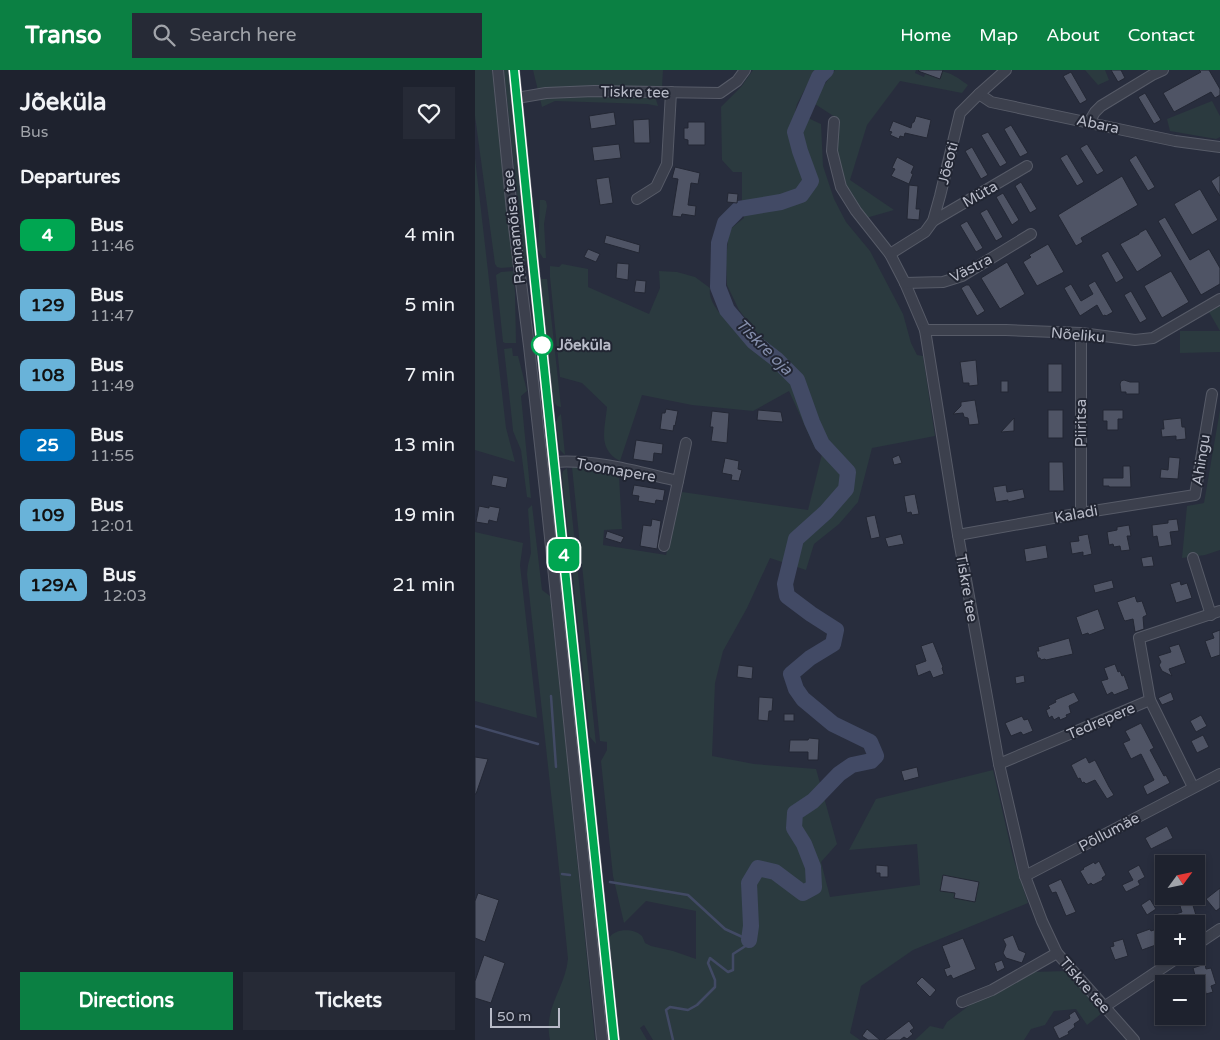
<!DOCTYPE html>
<meta charset="utf-8">
<style>
body{margin:0;font-family:"Varela Round",sans-serif;background:#262a36;color:#f1f3f6;height:100vh;display:flex;flex-direction:column;font-size:19px;white-space:nowrap}
*{box-sizing:border-box;margin:0}
p{font-size:16px;color:#a1a4aa}
.icon{flex:none;width:28px;height:28px;fill:none;stroke:currentColor;stroke-width:2;stroke-linecap:round;stroke-linejoin:round}
.map{position:relative;flex:1;overflow:hidden}
.drawer{display:flex;flex-direction:column;background:#1e222e;width:475px}
.drawer>*{flex:none}
.badge{padding:0 10px;border-radius:8px;font-size:18px;line-height:32px}
.needle{width:32px;rotate:57deg}
.buttons{position:absolute;left:680px;top:785px;display:grid;gap:10px}
.buttons a{display:grid;place-items:center;width:50px;height:50px;border-radius:0px;background:#1e222e;box-shadow:0 2px 8px #0003,0 0 0 1px #3c3f4a;font-size:25px}
.scale{position:absolute;left:15px;bottom:12px;width:70px;box-sizing:border-box;padding-left:5px;border:2px solid #b8bbc8;border-top:0;font-size:14px;line-height:18px;white-space:nowrap;color:#b8bbc8;-webkit-text-stroke:4px #212532;paint-order:stroke}
.map>.badge{position:absolute;translate:-50% -50%;box-shadow:0 0 0 2px #fff}
h2{padding:0 20px;font-size:19px;line-height:45px}
.round{display:grid;place-items:center;flex:none;width:52px;height:52px;border-radius:0px;background:#262a36}
.headline{display:flex;align-items:center;justify-content:space-between;height:85px;padding:0 20px}
h1{font-size:24px;font-weight:700;line-height:38px}
.button{display:flex;gap:10px;margin-top:auto;padding:10px 20px}
.button a{flex:1;height:58px;border-radius:0px;background:#0b8043;color:#fff;font-size:20px;font-weight:700;line-height:58px;text-align:center}
.button a+a{background:#262a36;color:#f1f3f6}
ul{padding:0;list-style:none}
li{display:flex;align-items:center;gap:15px;height:70px;padding:0 20px}
li div{flex:1}
li b{display:block;font-size:19px}
li em{font-style:normal}
li .badge{min-width:55px;font-weight:700;text-align:center}
header{display:flex;align-items:center;gap:30px;box-sizing:border-box;height:70px;padding:0 25px;background:#0b8043;color:#fff}
header strong{font-size:24px}
nav{display:flex;gap:28px;margin-inline-start:auto;font-size:18px}
.search{width:350px;height:45px;background:#262a36;display:flex;align-items:center;gap:12px;box-sizing:border-box;padding:0 18px;border-radius:0px;color:#a1a4aa;font-size:19px}
main{display:flex;flex:1;min-height:0}
.map>svg:first-child{display:block}
.green{fill:#2b3a3f}
.lines{fill:none;stroke-linecap:round;stroke-linejoin:round}
.stream{stroke:#424a65;stroke-width:2.5}
.river{stroke:#424a65;stroke-width:16}
.building{fill:#4f5465;stroke:#232734}
.minor-casing{stroke:#575b68;stroke-width:12}
.minor{stroke:#3c404d;stroke-width:10}
.line-casing{stroke:#fff;stroke-width:11}
.line{stroke:#00a651;stroke-width:8}
.stop-dot{fill:#fff;stroke:#00a651;stroke-width:2.5}
.labels{text-anchor:middle;dominant-baseline:central;stroke-width:4;stroke-linejoin:round;paint-order:stroke}
.street-label{font-size:15px;fill:#b8bbc8;stroke:#212532}
.stop-label{font-size:15px;font-weight:bold;fill:#b8bbc8;stroke:#212532;text-anchor:start}
.water-label{font-size:16px;font-style:italic;fill:#848eab;stroke:#212532}
</style>
<header>
<strong>Transo</strong>
<div class="search"><svg class="icon" aria-label="search" viewBox="0 0 24 24"><circle cx="10" cy="10" r="6"/><path d="M15 15l6 6"/></svg>Search here</div>
<nav><a>Home</a><a>Map</a><a>About</a><a>Contact</a></nav>
</header>
<main>
<section class="drawer">
<div class="headline"><div><h1>Jõeküla</h1><p>Bus</p></div><a class="round"><svg class="icon" aria-label="heart" viewBox="0 0 24 24"><path d="M12 20l-8-8c-3-5 5-10 8-4 3-6 11-1 8 4z"/></svg></a></div>
<h2>Departures</h2>
<ul>
<li><span class="badge" style="background:#00a651;color:#fff">4</span><div><b>Bus</b><p>11:46</p></div><em>4 min</em></li>
<li><span class="badge" style="background:#69b3d9;color:#111">129</span><div><b>Bus</b><p>11:47</p></div><em>5 min</em></li>
<li><span class="badge" style="background:#69b3d9;color:#111">108</span><div><b>Bus</b><p>11:49</p></div><em>7 min</em></li>
<li><span class="badge" style="background:#0072bc;color:#fff">25</span><div><b>Bus</b><p>11:55</p></div><em>13 min</em></li>
<li><span class="badge" style="background:#69b3d9;color:#111">109</span><div><b>Bus</b><p>12:01</p></div><em>19 min</em></li>
<li><span class="badge" style="background:#69b3d9;color:#111">129A</span><div><b>Bus</b><p>12:03</p></div><em>21 min</em></li>
</ul>
<div class="button"><a>Directions</a><a>Tickets</a></div>
</section>
<div class="map">
<svg width="745" height="970" viewBox="0 0 745 970">
<rect width="100%" height="100%" fill="#282d3d"/>
<g class="green">
<polygon points="0,0 17,0 38,197 26,198 22,197 20,194 0,46"/>
<polygon points="29,0 33,0 53,191 49,192"/>
<polygon points="58,0 188,0 187,17 177,17 183,36 172,34 80,31 67,37"/>
<path d="M278 0H340L322 34 320 42 346 54 348 96 359 129 371 152 395 181 428 244 436 273 442 285 448 286 460 366 397 378 383 432 364 454 339 474 331 500 295 488 272 538 248 581 240 613 237 686 279 694 341 699 362 774 346 792 355 827 445 815 442 774 374 780 401 729 518 700 538 787 553 833 438 880 386 916 375 963 385 970H178L169 955 165 958 172 970H145L134 868C140 858 159 858 167 866 168 868 169 870 170 873L176 876 198 881 221 889V841L171 831 149 853 138 806 126 691 132 680V672L125 671 97 397H113L144 406 147 459 129 460 128 475 191 485 207 422 333 440 347 384 339 376 314 321 278 341 217 335 167 325 145 391C122 379 130 359 132 337L107 313 85 307 75 207V196L84 197 87 194 113 199V217L174 244 185 218 184 201 202 202 220 207 235 218C232 234 253 252 263 262H281L264 240 252 215 251 190 254 160 269 148 267 135V102H258L247 90 246 37 266 17Z"/>
<path d="M360 0H441L440 3 449 7 450 4 449 3 450 0C472 1 475 2 493 15L487 23 425 11 392 55 375 110 419 140 391 148 370 115 361 82 363 49 337 32Z"/>
<polygon points="610,0 630,0 634,10 623,15"/>
<polygon points="737,31 745,46 745,67 741,69 695,61 692,49"/>
<polygon points="0,88 31,358 40,392 0,380"/>
<polygon points="65,130 69,130 71,131 72,136 69,154 71,188 68,188 63,180"/>
<polygon points="38,201 40,223 41,273 30,273 28,272 21,205 26,202"/>
<polygon points="65,209 72,209 86,337 82,336 78,331"/>
<polygon points="745,236 745,282 705,283 705,261 745,261 734,242"/>
<polygon points="37,278 38,286 43,286 52,321 46,326 56,428 52,427 46,380 38,361 37,350 29,279"/>
<polygon points="745,340 745,480 730,485 707,488 712,436 729,433"/>
<polygon points="86,344 90,385 85,380 81,352 83,347"/>
<polygon points="92,398 121,674 115,667 87,405 88,401"/>
<path d="M57 435 67 520 75 526 91 677 120 970H75C68 938 90 919 93 889L81 769 52 504 53 495 56 483 53 439Z"/>
<polygon points="0,462 48,473 45,495 62,648 0,631"/>
<polygon points="591,901 627,943 612,955 601,939 579,941 570,955 556,959 549,970 440,970 455,956 468,959 472,952 503,929 558,902"/>
</g>
<g class="lines">
<g class="stream">
<polyline points="76,626 81,697"/>
<polyline points="0,656 63,674"/>
<polyline points="87,804 95,805"/>
<polyline points="135,812 213,825 250,859 274,870 272,875 258,884 258,900 253,902 235,888 233,893 240,910 240,917 222,935 213,940 195,937 191,940 198,970"/>
</g>
<polyline class="river" points="274,870 276,856 274,813 283,798 300,802 328,823 339,817 338,797 329,774 319,758 320,743 338,731 364,704 377,695 396,691 401,686 395,672 358,654 328,629 321,619 316,604 335,588 358,574 361,560 336,544 312,526 310,514 321,469 351,442 371,419 373,402 347,374 337,352 322,310 301,289 279,272 252,240 243,217 244,173 250,153 264,139 306,132 326,125 336,111 325,81 320,62 344,7 351,0"/>
</g>
<g class="building">
<polygon points="444,0 468,0 465,9 443,1"/>
<polygon points="636,0 646,0 650,8 643,12"/>
<polygon points="724,0 734,0 745,19 745,25 740,28 736,22 699,42 688,23 726,2"/>
<polygon points="596,2 612,30 605,34 588,6"/>
<polygon points="670,23 686,50 679,54 663,27"/>
<polygon points="139,42 141,55 116,59 114,46"/>
<polygon points="441,46 456,50 452,68 430,63 429,67 425,66 424,69 415,65 417,62 414,61 418,51 436,58 437,53 439,52"/>
<polygon points="174,49 175,73 159,73 158,50"/>
<polygon points="213,52 230,52 230,75 213,75 213,70 209,69 209,58 213,58"/>
<polygon points="536,55 553,83 545,87 529,59"/>
<polygon points="513,62 532,93 525,97 506,65"/>
<polygon points="144,74 146,88 119,91 117,77"/>
<polygon points="612,74 629,101 622,105 605,78"/>
<polygon points="497,77 513,105 506,109 490,81"/>
<polygon points="592,84 609,112 602,116 585,88"/>
<polygon points="661,85 680,117 673,121 654,90"/>
<polygon points="422,87 439,96 436,103 438,104 434,114 416,106 420,99 417,98"/>
<polygon points="200,97 225,103 223,114 216,113 213,135 221,136 220,146 207,144 206,147 197,146 203,109 197,108"/>
<polygon points="745,105 745,126 736,111"/>
<polygon points="647,106 663,135 606,168 608,172 601,176 583,145"/>
<polygon points="134,107 138,133 125,135 121,109"/>
<polygon points="546,112 562,139 555,143 540,116"/>
<polygon points="434,115 443,116 441,139 445,139 444,150 432,149"/>
<polygon points="725,119 743,150 717,165 699,134"/>
<polygon points="253,123 263,124 262,133 252,132"/>
<polygon points="528,123 544,150 537,155 521,127"/>
<polygon points="512,139 528,167 521,171 505,143"/>
<polygon points="690,147 715,190 734,179 745,198 745,214 726,225 683,151"/>
<polygon points="492,151 508,178 501,182 485,155"/>
<polygon points="671,159 687,186 662,202 645,174 664,164 664,163"/>
<polygon points="131,165 165,175 164,183 129,173"/>
<polygon points="573,174 589,202 562,216 548,192 556,187 554,185"/>
<polygon points="113,179 125,184 121,192 109,187"/>
<polygon points="633,181 649,208 641,213 626,185"/>
<polygon points="532,192 550,224 525,239 506,208"/>
<polygon points="142,193 154,194 153,210 141,208"/>
<polygon points="696,201 714,232 687,248 669,216"/>
<polygon points="161,210 171,211 170,223 159,222"/>
<polygon points="620,211 638,242 631,246 630,245 628,246 622,235 605,246 589,218 596,214 606,231 618,224 613,215"/>
<polygon points="491,215 494,215 510,241 502,246 486,218"/>
<polygon points="656,221 672,249 665,253 649,225"/>
<polygon points="501,290 503,315 494,316 494,313 488,313 485,292"/>
<rect x="573" y="294" width="14" height="28"/>
<polygon points="649,310 655,312 664,312 664,324 651,324 651,322 646,322 645,314 646,311"/>
<rect x="526" y="311" width="7" height="11"/>
<polygon points="500,330 504,354 494,355 493,348 489,347 488,343 478,344 486,336 486,332"/>
<polygon points="191,339 203,341 200,356 199,355 198,361 185,359 187,343 190,343"/>
<polygon points="283,340 306,342 308,352 282,350"/>
<rect x="573" y="340" width="15" height="28"/>
<polygon points="628,340 648,340 648,349 643,349 643,360 632,360 632,351 628,351"/>
<polygon points="237,341 254,343 252,373 236,371 238,357 235,357"/>
<polygon points="539,348 539,361 526,362"/>
<polygon points="706,348 707,357 710,357 711,369 701,370 701,366 687,367 686,359 689,359 688,350"/>
<polygon points="161,370 188,374 187,384 179,383 178,392 158,389"/>
<polygon points="424,385 427,393 419,395 417,388"/>
<polygon points="694,387 705,388 703,409 685,408 686,399 693,400"/>
<polygon points="250,388 264,391 263,399 267,400 264,411 256,410 257,405 247,403"/>
<polygon points="574,392 588,392 589,421 574,421"/>
<polygon points="648,396 655,396 656,417 634,417 634,416 628,416 628,408 648,408"/>
<polygon points="18,405 33,408 31,418 16,415"/>
<polygon points="159,415 190,420 188,431 181,430 180,434 163,431 164,426 157,425"/>
<polygon points="531,415 532,422 548,419 550,428 533,432 533,430 521,432 518,417"/>
<polygon points="440,424 444,444 437,445 436,442 432,443 429,426"/>
<polygon points="4,436 14,438 14,436 25,438 22,452 14,450 13,454 1,452"/>
<polygon points="400,445 405,467 396,469 391,447"/>
<polygon points="177,449 186,451 182,479 165,476 168,455 176,456"/>
<polygon points="702,449 704,461 695,462 697,475 684,477 682,466 678,467 677,455 693,453 693,450"/>
<polygon points="654,455 656,466 652,466 655,480 646,481 645,476 639,477 638,474 634,475 632,462 642,460 642,457"/>
<polygon points="132,461 149,467 146,473 130,468"/>
<polygon points="426,464 429,474 413,477 410,468"/>
<polygon points="613,464 617,484 608,486 608,482 597,484 595,472 604,471 603,466"/>
<polygon points="571,475 573,488 551,492 549,479"/>
<polygon points="677,486 679,496 668,497 666,488"/>
<polygon points="637,510 639,518 620,523 618,515"/>
<polygon points="705,511 706,515 712,513 717,528 701,533 695,514"/>
<polygon points="660,526 662,532 667,531 672,545 668,547 669,559 660,562 658,549 650,551 649,550 642,532"/>
<polygon points="623,539 630,559 614,565 613,563 607,565 601,547"/>
<polygon points="745,560 745,585 736,588 730,571 739,568 737,563"/>
<polygon points="594,568 598,584 571,590 570,589 566,590 565,588 563,588 561,581 564,581 563,577"/>
<polygon points="458,572 468,597 467,598 469,604 458,608 455,601 443,606 440,595 451,591 446,576"/>
<polygon points="704,574 711,593 694,599 697,606 687,601 684,595 686,592 683,586 696,582 694,577"/>
<polygon points="640,594 643,602 645,601 647,606 649,605 654,619 639,625 637,622 632,625 626,611 633,609 629,598"/>
<polygon points="263,595 278,597 277,609 262,607"/>
<polygon points="549,605 550,612 541,614 540,607"/>
<polygon points="599,622 604,631 594,636 596,643 591,645 592,647 585,650 584,647 579,650 577,646 574,648 571,640 575,638 573,636 581,632 580,630"/>
<polygon points="696,622 699,630 687,635 683,628"/>
<polygon points="284,627 298,628 297,641 294,641 293,651 283,650"/>
<rect x="309" y="644" width="10" height="7"/>
<polygon points="726,645 732,656 721,662 715,651"/>
<polygon points="547,646 549,650 553,649 558,661 548,665 546,662 536,666 530,653"/>
<polygon points="666,653 679,678 675,680 689,706 691,705 695,713 672,725 668,716 679,710 666,684 656,689 648,673 655,670 650,661"/>
<polygon points="728,665 734,677 722,683 716,671"/>
<polygon points="334,668 344,669 343,690 333,690 333,682 314,682 315,670 333,670"/>
<polygon points="0,687 13,689 1,724 0,724"/>
<polygon points="611,687 614,693 620,690 634,717 639,725 632,729 620,710 611,714 609,712 607,713 605,708 603,709 596,695"/>
<polygon points="442,697 444,707 429,711 426,701"/>
<polygon points="692,756 698,768 676,779 670,768"/>
<polygon points="624,791 631,805 627,808 628,810 618,815 616,813 613,815 605,801 609,799 608,798 619,792 620,794"/>
<polygon points="401,795 413,796 413,807 405,807 405,803 401,803"/>
<polygon points="664,795 670,807 663,811 665,815 651,822 647,815 658,810 653,801"/>
<polygon points="468,805 504,812 500,832 479,828 480,823 465,821"/>
<polygon points="586,809 601,842 591,846 581,822 577,823 573,815"/>
<polygon points="745,818 745,838 741,841 731,829"/>
<polygon points="3,823 24,830 10,872 0,868 0,831"/>
<polygon points="675,829 681,839 672,845 666,835"/>
<polygon points="717,832 723,852 716,854 700,854 697,845 707,842 705,836"/>
<polygon points="685,858 689,872 667,880 661,864 675,859 676,861"/>
<polygon points="538,865 544,880 551,883 547,893 531,888 528,883 531,875 528,869"/>
<polygon points="488,868 501,899 478,909 476,905 472,907 469,899 475,897 467,876"/>
<polygon points="648,869 653,886 640,890 635,877 639,876 638,872"/>
<polygon points="9,885 30,893 16,933 0,928 0,911"/>
<polygon points="527,890 530,898 522,902 519,893"/>
<polygon points="730,894 731,899 736,898 741,914 736,916 738,922 731,924 730,918 727,919 724,908 721,909 718,898"/>
<polygon points="447,907 461,920 455,927 441,913"/>
<polygon points="600,941 605,950 599,954 600,957 593,962 594,964 584,969 578,957 595,948 594,945"/>
<polygon points="434,951 439,958 435,961 438,964 432,969 429,967 425,970 409,970"/>
<polygon points="392,959 405,970 393,970 387,966"/>
</g>
<g class="lines">
<g class="minor-casing">
<g id="minor">
<polyline points="23,0 37,141 54,276 71,429 127,970"/>
<polyline points="39,0 58,192 139,970"/>
<polyline points="504,24 516,32 700,71 745,77"/>
<polyline points="42,28 71,23 119,21 245,23 262,11 270,0"/>
<polyline points="359,52 357,81 366,117 381,141 415,184 430,213 450,260 483,465 524,694 550,806 567,851 582,883 659,970"/>
<polyline points="614,52 620,42 626,36 677,5 688,0"/>
<polyline points="162,129 181,117 192,94 196,22"/>
<polyline points="458,151 552,96"/>
<polyline points="415,184 450,162 458,151 465,126 485,43 504,24 531,0"/>
<polyline points="430,213 468,212 487,206 556,164"/>
<polyline points="450,260 531,260 606,263 660,270 678,268 745,229"/>
<polyline points="606,263 606,443"/>
<path d="M79 392C121 389 163 402 203 411L211 373"/>
<polyline points="483,465 606,443 720,425 737,324"/>
<polyline points="189,476 203,411"/>
<polyline points="718,488 736,545"/>
<polyline points="675,630 718,717"/>
<polyline points="524,694 675,630 664,568 745,541"/>
<polyline points="550,806 745,704"/>
<polyline points="721,875 745,859"/>
<polyline points="487,932 517,920 582,883"/>
<polyline points="629,937 705,886"/>
</g>
</g>
<use href="#minor" class="minor"/>
</g>
<g class="lines">
<g class="line-casing">
<polyline id="line" points="39,0 58,192 139,970"/>
</g>
<use href="#line" class="line"/>
</g>
<circle class="stop-dot" cx="67" cy="275" r="10"/>
<g class="labels">
<g class="street-label">
<text transform="translate(160 22) rotate(1)">Tiskre tee</text>
<text transform="translate(623 54) rotate(12)">Abara</text>
<text transform="translate(473 93) rotate(-76)">Jõeoti</text>
<text transform="translate(505 124) rotate(-30)">Müta</text>
<text transform="translate(39 157) rotate(-96)">Rannamõisa tee</text>
<text transform="translate(496 198) rotate(-27)">Västra</text>
<text transform="translate(603 265) rotate(5)">Nõeliku</text>
<text transform="translate(606 353) rotate(-90)">Piiritsa</text>
<text transform="translate(726 390) rotate(-81)">Ahingu</text>
<text transform="translate(141 400) rotate(10)">Toomapere</text>
<text transform="translate(601 444) rotate(-10)">Kaladi</text>
<text transform="translate(492 518) rotate(80)">Tiskre tee</text>
<text transform="translate(626 651) rotate(-23)">Tedrepere</text>
<text transform="translate(634 762) rotate(-28)">Põllumäe</text>
<text transform="translate(610 915) rotate(49)">Tiskre tee</text>
</g>
<g class="stop-label">
<text x="82" y="275">Jõeküla</text>
</g>
<g class="water-label">
<text transform="translate(289 277) rotate(45)">Tiskre oja</text>
</g>
</g>
</svg>
<div class="buttons">
<a><svg class="needle" viewBox="-14 -14 28 28"><path d="M0-13l5 13h-10z" fill="#e53935"/><path d="M0 13l5-13h-10z" fill="#a1a4aa"/></svg></a>
<a>+</a>
<a>−</a>
</div>
<div class="scale">50 m</div>
<b class="badge" style="left:89px;top:485px;background:#00a651;color:#fff">4</b>
</div>
</main>
